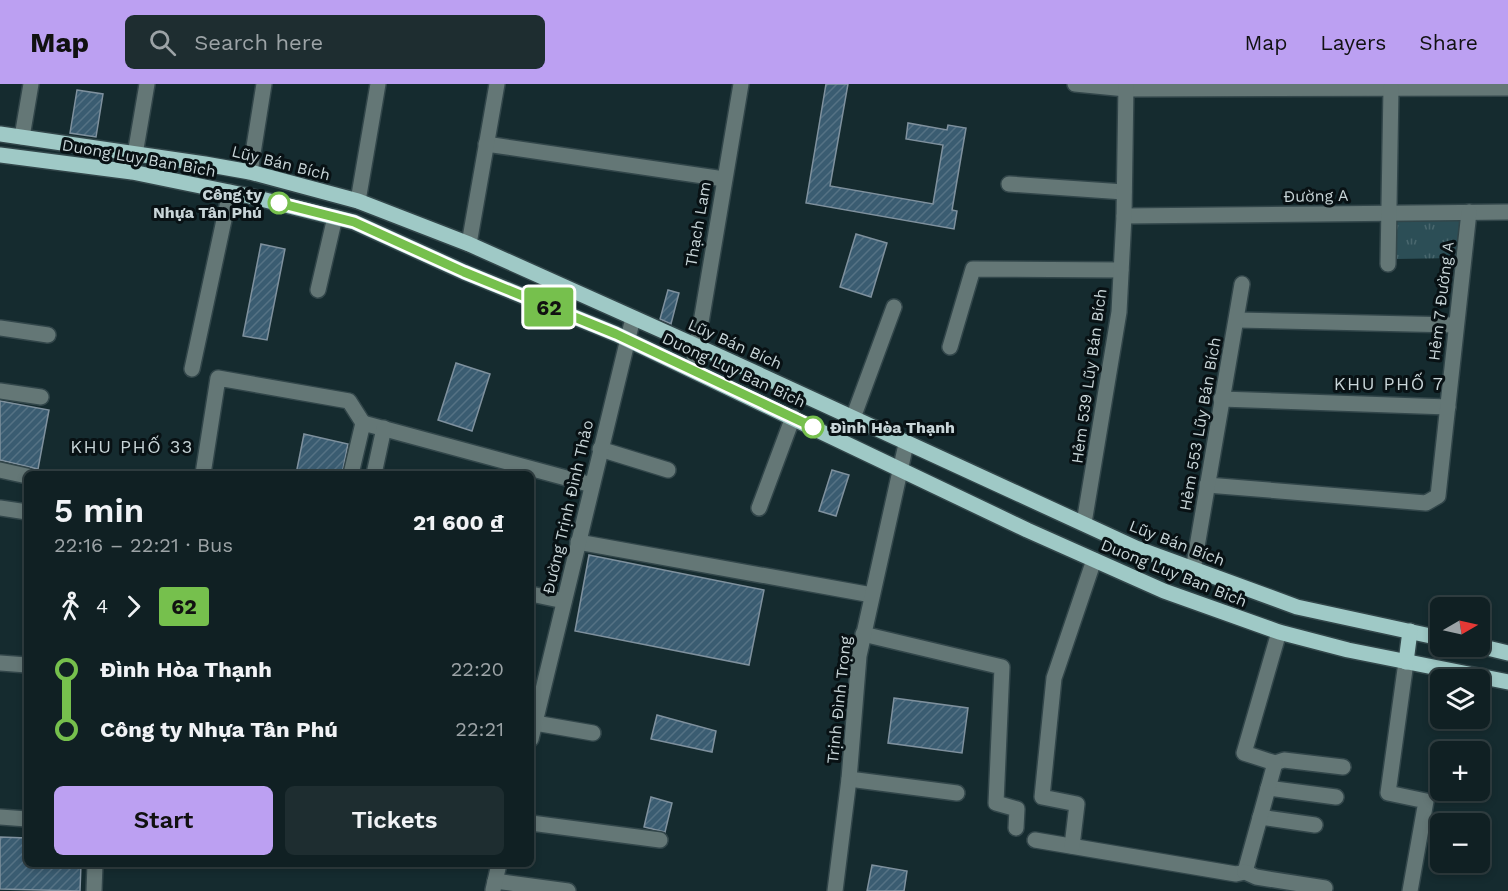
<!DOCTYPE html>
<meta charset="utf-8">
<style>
body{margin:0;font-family:"Work Sans",sans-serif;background:#1e2d30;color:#f1f3f6;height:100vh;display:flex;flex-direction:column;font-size:22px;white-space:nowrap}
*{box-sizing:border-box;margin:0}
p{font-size:20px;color:#9ca3a6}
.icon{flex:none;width:33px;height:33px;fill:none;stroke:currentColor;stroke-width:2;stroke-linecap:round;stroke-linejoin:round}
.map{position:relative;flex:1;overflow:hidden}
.details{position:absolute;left:24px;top:387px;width:510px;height:396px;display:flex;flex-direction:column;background:#102023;border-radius:9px;box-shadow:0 3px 9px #0003,0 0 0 2px #303e41}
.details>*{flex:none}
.badge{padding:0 12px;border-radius:4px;font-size:21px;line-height:39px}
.needle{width:39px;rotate:81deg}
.fabs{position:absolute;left:1430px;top:513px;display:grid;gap:12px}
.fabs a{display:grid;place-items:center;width:60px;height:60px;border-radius:9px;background:#102023;box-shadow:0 3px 9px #0003,0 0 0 2px #303e41;font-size:30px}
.map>.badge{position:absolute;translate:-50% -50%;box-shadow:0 0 0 3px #fff}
.legs{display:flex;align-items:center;gap:9px;height:66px;padding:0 30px;font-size:20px}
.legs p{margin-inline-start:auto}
.head{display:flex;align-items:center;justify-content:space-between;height:102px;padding:0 30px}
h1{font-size:33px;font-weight:600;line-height:45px}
.primary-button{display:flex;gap:12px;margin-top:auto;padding:12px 30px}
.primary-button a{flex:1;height:69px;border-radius:9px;background:#bca0f2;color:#111;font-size:24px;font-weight:600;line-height:69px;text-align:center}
.primary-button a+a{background:#1e2d30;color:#f1f3f6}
ul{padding:0 30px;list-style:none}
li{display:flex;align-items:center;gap:21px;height:60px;font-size:22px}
li i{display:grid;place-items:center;width:9px;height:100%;margin:0 8px;background:currentColor}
li i::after{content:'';width:15px;height:15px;margin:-8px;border:4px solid;border-radius:50%;background:#102023}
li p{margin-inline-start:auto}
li:first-child i{background:linear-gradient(#0000 50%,currentColor 0)}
li:last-child i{background:linear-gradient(currentColor 50%,#0000 0)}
header{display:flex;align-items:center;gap:36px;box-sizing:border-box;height:84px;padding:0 30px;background:#bca0f2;color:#111}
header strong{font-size:28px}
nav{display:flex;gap:33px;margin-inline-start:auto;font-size:21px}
.search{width:420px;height:54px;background:#1e2d30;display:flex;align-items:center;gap:15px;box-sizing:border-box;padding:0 21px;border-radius:9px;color:#9ca3a6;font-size:22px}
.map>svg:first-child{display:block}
.grass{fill:url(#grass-tufts)}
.building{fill:url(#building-hatch);stroke:#7f919e;stroke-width:1.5}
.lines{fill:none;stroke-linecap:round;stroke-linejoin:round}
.minor-casing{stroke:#32464a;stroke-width:18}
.major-casing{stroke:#32464a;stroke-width:18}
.minor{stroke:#647776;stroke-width:15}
.major{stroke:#9fc9c6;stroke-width:15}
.line-1-casing{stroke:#fff;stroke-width:14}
.line-1{stroke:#76c04d;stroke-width:9}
.stop-1-dot{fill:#fff;stroke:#76c04d;stroke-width:3}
.labels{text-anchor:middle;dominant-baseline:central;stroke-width:6;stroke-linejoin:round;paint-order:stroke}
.street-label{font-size:16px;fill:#c8d5d8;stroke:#081114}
.stop-label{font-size:16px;font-weight:bold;fill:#c8d5d8;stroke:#081114;text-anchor:end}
.neighbourhood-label{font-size:18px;letter-spacing:1.5px;fill:#c8d5d8;stroke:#081114}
</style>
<header>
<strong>Map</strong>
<div class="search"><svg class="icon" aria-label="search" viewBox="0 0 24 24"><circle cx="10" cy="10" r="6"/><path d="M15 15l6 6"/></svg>Search here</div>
<nav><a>Map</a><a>Layers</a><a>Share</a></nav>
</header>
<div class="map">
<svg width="1508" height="807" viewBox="0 0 1508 807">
<defs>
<pattern id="grass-tufts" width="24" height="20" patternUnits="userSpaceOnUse" patternTransform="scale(1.5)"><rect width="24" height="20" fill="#2c4e56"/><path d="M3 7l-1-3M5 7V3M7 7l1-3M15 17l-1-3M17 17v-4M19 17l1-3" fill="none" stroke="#49676e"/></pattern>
<pattern id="building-hatch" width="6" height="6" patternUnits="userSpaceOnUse" patternTransform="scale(1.5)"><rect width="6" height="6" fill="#3a5c71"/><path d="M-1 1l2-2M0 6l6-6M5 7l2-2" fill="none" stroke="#557284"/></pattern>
</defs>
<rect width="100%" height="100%" fill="#152b2f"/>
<polygon class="grass" points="1394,135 1463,135 1457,174 1395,175"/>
<g class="building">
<polygon points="826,0 848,0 830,102 933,120 943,61 906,55 908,39 947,46 948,41 966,44 952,126 957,127 954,145 806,119"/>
<polygon points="77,6 103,10 96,53 70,49"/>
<polygon points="856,150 887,159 871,213 840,203"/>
<polygon points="261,160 285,165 267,256 243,252"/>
<polygon points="668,206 679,209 671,240 660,235"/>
<polygon points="456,279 490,290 472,347 438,336"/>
<polygon points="0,317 49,326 38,385 0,376"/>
<polygon points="304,350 348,360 342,390 296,390"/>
<polygon points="832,386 849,391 836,432 819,427"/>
<polygon points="589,471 764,506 749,581 575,547"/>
<polygon points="894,614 968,624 962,669 888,659"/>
<polygon points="657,631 716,647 712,668 651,655"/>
<polygon points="651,713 672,719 665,748 644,743"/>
<polygon points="0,753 27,754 27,780 81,780 80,807 0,805"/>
<polygon points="872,781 907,787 904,807 867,807"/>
</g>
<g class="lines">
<g class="minor-casing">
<g id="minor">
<polyline points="1075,0 1126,5 1508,4"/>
<polyline points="22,53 31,0"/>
<polyline points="486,60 724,95"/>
<polyline points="132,88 147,0"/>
<polyline points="250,88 264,0"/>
<polyline points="1009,100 1124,108"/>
<polyline points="358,117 378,0"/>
<polyline points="1124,132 1508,128"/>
<polyline points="469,160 497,0"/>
<polyline points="1388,180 1391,4"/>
<polyline points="318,206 335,133"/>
<polyline points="1237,236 1455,241"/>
<polyline points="0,244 48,251"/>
<polyline points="950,263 973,185 1121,186"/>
<polyline points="192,285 230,108"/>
<polyline points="693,286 741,0"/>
<polyline points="0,307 41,313"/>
<polyline points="1221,315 1448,323"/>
<polyline points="853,334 894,223"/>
<polyline points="600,365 668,386"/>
<polyline points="0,386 27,392"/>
<polyline points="203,390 218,294 349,317 363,339"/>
<polyline points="351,390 363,339 592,401"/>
<polyline points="374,390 384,344"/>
<polyline points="1207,401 1426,419 1438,412 1469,128"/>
<polyline points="0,424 27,428"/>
<polyline points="759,424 793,333"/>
<polyline points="1084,439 1119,228 1124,132 1126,0"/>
<polyline points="578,458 872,511"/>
<polyline points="1193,486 1242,200"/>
<polyline points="531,510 564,517"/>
<polyline points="863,550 1002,583 996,719 1017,725 1016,744"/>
<polyline points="1406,578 1388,709 1426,717 1410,807"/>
<polyline points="0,579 27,581"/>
<polyline points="535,639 593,649"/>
<polyline points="531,655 633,234"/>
<polyline points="1275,679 1284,676 1343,683"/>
<polyline points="849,695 957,709"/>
<polyline points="1268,704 1336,713"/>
<polyline points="0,733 27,735"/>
<polyline points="1260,733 1315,741"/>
<polyline points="531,739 660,756"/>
<polyline points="1035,756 1236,790 1245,788"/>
<polyline points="1072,762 1077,720 1042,713 1054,594 1094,476"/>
<polyline points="1245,788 1275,679 1244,669 1279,548"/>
<polyline points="1245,788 1256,793 1325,804"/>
<polyline points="495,797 568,807"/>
<polyline points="493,806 499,780"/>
<polyline points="94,807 95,780"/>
<polyline points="835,807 849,695 859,572 906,360"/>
</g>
</g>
<g class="major-casing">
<g id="major">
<polyline points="0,50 205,80 250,88 358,117 469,160 710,268 1136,464 1297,523 1440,554"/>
<polyline points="0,71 132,88 249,112 354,138 464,188 616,250 1027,446 1164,507 1279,548 1348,566 1508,598"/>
<polyline points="1479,562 1508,569"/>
<polyline points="1406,578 1410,547"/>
</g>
</g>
<use href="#minor" class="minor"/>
<use href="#major" class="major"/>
</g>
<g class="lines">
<g class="line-1-casing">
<polyline id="line-1" points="279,119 354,138 464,188 616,250 813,343"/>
</g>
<use href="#line-1" class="line-1"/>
</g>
<g class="stop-1-dot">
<circle cx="279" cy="119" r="10"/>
<circle cx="813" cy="343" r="10"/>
</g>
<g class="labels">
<g class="street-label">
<text transform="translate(139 74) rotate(10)">Duong Luy Ban Bich</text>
<text transform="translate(281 79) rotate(14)">Lũy Bán Bích</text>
<text transform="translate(1316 112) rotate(-1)">Đường A</text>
<text transform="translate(698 140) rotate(-80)">Thạch Lam</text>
<text transform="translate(1441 217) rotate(-83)">Hẻm 7 Đường A</text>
<text transform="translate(735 260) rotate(24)">Lũy Bán Bích</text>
<text transform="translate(734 286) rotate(25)">Duong Luy Ban Bich</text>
<text transform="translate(1089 292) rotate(-82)">Hẻm 539 Lũy Bán Bích</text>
<text transform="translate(1200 340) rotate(-80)">Hẻm 553 Lũy Bán Bích</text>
<text transform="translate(568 423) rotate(-77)">Đường Trịnh Đình Thảo</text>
<text transform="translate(1177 459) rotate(21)">Lũy Bán Bích</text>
<text transform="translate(1174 489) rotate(22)">Duong Luy Ban Bich</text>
<text transform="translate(839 616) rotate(-84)">Trịnh Đình Trọng</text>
</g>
<g class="stop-label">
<text x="262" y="110">Công ty<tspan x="262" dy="18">Nhựa Tân Phú</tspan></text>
<text x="830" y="343" text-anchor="start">Đình Hòa Thạnh</text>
</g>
<g class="neighbourhood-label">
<text x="1389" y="299">KHU PHỐ 7</text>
<text x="132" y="362">KHU PHỐ 33</text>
</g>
</g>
</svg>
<div class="fabs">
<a><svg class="needle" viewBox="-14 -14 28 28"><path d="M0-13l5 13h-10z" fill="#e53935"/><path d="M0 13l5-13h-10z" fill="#9ca3a6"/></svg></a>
<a><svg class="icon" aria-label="layers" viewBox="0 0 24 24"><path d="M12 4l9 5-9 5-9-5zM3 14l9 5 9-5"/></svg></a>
<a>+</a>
<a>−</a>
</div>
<b class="badge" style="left:549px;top:223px;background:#76c04d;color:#111">62</b>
<section class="details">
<div class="head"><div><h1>5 min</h1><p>22:16 – 22:21 · Bus</p></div><b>21 600 ₫</b></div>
<div class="legs"><svg class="icon" aria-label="walk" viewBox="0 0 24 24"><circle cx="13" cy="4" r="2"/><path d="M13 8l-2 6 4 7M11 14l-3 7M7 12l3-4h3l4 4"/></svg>4<svg class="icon" aria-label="forward" viewBox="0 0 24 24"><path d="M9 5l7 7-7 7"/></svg><b class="badge" style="background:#76c04d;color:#111">62</b></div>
<ul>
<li><i style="color:#76c04d"></i><b>Đình Hòa Thạnh</b><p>22:20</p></li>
<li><i style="color:#76c04d"></i><b>Công ty Nhựa Tân Phú</b><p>22:21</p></li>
</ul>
<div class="primary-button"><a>Start</a><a>Tickets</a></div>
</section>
</div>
